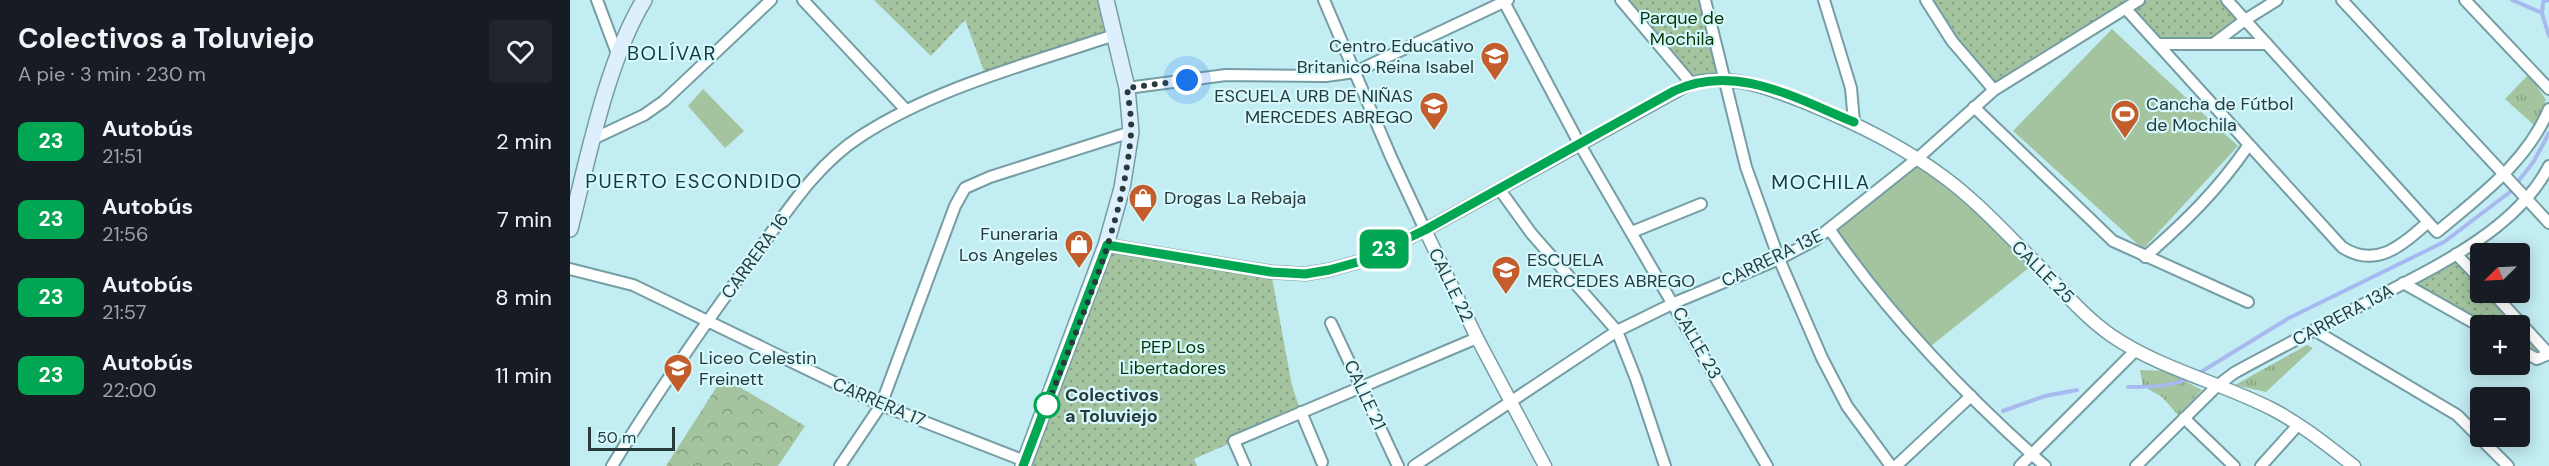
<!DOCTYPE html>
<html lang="es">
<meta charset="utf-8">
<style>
body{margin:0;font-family:"DM Sans",sans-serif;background:#20242c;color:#f1f3f6;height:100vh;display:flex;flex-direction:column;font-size:22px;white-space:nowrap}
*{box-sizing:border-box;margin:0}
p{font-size:20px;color:#9ea1a6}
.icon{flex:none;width:33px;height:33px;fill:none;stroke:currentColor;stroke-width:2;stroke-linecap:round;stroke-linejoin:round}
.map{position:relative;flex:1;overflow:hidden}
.sheet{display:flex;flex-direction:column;background:#171b24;width:570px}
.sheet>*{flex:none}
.badge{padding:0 12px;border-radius:9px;font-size:21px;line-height:39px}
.needle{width:39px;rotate:246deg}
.buttons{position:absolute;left:1900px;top:243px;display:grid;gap:12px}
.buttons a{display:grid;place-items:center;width:60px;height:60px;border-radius:6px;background:#171b24;box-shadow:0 3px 15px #0003;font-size:30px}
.scale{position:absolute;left:18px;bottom:15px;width:87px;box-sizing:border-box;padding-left:6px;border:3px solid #283a3c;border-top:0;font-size:16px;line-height:21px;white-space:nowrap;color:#283a3c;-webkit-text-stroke:4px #d6f9fd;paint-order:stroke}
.you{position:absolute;width:30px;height:30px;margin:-15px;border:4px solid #fff;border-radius:50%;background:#1a73e8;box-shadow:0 0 0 9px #1a73e833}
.map>.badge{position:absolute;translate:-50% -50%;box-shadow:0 0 0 3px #fff}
.round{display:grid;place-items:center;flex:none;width:63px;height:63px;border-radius:6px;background:#20242c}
.overview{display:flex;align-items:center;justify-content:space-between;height:102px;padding:0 18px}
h1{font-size:28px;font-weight:700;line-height:45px}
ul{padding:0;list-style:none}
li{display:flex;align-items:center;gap:18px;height:78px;padding:0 18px}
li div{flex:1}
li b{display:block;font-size:22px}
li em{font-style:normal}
li .badge{min-width:66px;font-weight:700;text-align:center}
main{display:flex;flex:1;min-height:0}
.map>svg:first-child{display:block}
.grass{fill:url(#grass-tufts)}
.forest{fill:url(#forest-crowns)}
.park{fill:url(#park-dots)}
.garden{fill:#a3c49e}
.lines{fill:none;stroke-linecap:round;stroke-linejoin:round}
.stream{stroke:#a8b9f0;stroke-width:4}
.minor-casing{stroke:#759ea4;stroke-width:14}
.tertiary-casing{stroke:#759ea4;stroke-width:15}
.secondary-casing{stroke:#759ea4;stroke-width:18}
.minor{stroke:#fff;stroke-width:10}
.tertiary{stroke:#fff;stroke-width:12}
.secondary{stroke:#ddeffc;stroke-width:15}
.line-casing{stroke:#fff;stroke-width:14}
.line{stroke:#00a651;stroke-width:9}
.walk{stroke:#283a3c;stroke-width:6;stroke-dasharray:0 10.8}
.stop-dot{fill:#fff;stroke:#00a651;stroke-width:3}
.labels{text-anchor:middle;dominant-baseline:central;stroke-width:4.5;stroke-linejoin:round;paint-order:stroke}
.park-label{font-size:18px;fill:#083504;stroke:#d6f9fd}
.poi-label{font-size:18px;fill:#283a3c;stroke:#d6f9fd;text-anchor:start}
.street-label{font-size:18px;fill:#283a3c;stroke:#d6f9fd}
.stop-label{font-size:18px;font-weight:bold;fill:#283a3c;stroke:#d6f9fd;text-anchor:start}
.neighbourhood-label{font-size:20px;letter-spacing:1.5px;fill:#123a3f;stroke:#d6f9fd}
</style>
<main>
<section class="sheet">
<div class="overview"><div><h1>Colectivos a Toluviejo</h1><p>A pie · 3 min · 230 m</p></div><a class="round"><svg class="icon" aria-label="heart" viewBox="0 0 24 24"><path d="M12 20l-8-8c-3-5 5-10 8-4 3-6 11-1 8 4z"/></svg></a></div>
<ul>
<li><span class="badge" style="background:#00a651;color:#fff">23</span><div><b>Autobús</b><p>21:51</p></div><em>2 min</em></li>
<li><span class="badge" style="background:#00a651;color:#fff">23</span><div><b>Autobús</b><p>21:56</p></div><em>7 min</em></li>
<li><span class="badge" style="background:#00a651;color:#fff">23</span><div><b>Autobús</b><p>21:57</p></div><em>8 min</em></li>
<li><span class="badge" style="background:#00a651;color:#fff">23</span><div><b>Autobús</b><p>22:00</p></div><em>11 min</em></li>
</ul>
</section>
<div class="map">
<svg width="1979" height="466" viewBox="0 0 1979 466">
<defs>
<pattern id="grass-tufts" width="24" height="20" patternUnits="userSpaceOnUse" patternTransform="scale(1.5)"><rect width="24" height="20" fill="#a3c49e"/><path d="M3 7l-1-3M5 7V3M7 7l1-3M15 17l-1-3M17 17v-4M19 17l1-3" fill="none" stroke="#85a082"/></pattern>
<pattern id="forest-crowns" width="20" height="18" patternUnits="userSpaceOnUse" patternTransform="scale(1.5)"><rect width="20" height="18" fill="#a3c49e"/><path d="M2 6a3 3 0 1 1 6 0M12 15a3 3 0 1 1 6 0" fill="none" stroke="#85a082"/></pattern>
<pattern id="park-dots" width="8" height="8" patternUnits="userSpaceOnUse" patternTransform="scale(1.5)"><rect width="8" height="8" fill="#a3c49e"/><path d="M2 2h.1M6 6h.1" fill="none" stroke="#85a082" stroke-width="1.8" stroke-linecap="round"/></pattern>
</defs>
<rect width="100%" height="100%" fill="#c2edf3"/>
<g class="grass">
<polygon points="1959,74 1976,100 1965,126 1935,99"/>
<polygon points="1737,345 1743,348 1696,392 1665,385"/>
<polygon points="1570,370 1595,371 1632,390 1608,415 1592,397 1573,386"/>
</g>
<polygon class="forest" points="153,377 235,426 208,466 96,466"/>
<g class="park">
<polygon points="304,0 535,0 544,35 417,79 395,20 361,56"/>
<polygon points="1053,0 1136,0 1154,78 1121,83"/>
<polygon points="1356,0 1657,0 1675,20 1643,44 1589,44 1556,9 1424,90"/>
<polygon points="536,245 701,272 722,386 731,412 624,459 627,466 453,466"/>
<polygon points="1886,254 1911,281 1911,292 1921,293 1971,348 1962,354 1950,348 1950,326 1911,326 1833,283"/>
</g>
<g class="garden">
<polygon points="1542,29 1668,146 1573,249 1443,131"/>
<polygon points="133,89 174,131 155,148 118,106"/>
<polygon points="1348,158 1465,263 1357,349 1260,230"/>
</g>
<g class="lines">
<g class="stream">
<polyline points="1942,0 1972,13"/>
<polyline points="1978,0 1973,2 1972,13 1979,36"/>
<polyline points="1626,375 1719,318 1874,242 1940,192 1964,161 1979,133"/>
<path d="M1558 387C1579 387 1601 387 1619 378"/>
<polyline points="1433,411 1475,396 1507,390"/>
</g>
<g class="minor-casing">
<g id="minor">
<polyline points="27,0 48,56"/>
<polyline points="233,0 336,110"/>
<polyline points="754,0 821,157 855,230"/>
<polyline points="933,0 1009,143 1197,466"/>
<polyline points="1051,0 1121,83"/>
<polyline points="1135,0 1176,167 1209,259 1252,358 1277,406 1321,466"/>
<polyline points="1254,0 1281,88 1284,122"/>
<polyline points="1356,0 1382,41 1424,90"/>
<path d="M1657 0 1867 232C1910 196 1957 162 1979 109"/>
<polyline points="1772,0 1979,223"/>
<polyline points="1895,0 1979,89"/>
<path d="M1556 9 1772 247C1805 269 1832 246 1857 223"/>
<polyline points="1589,44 1697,44"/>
<polyline points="1643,44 1675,20 1707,0"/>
<polyline points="557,88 656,75 756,76 785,72 938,0"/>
<polyline points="1404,107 1543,241 1678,302"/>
<polyline points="23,139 74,115 94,101 201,0"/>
<polyline points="930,190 961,233 1047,331 1066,379 1095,466"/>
<path d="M1260 230C1320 317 1396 396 1475 466"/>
<polyline points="1062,232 1131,204"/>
<polyline points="1886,254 1911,280"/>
<path d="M1575 257C1616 221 1647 191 1678 146"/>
<polyline points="0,269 63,285 311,405 455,461"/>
<polyline points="1833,283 1911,327"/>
<polyline points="1922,292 1979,354"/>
<polyline points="761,323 828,466"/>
<polyline points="1744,330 1887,415 1938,466"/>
<polyline points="1950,350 1967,359 1979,354"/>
<polyline points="731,412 752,462"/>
<polyline points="1614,418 1664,466"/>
<path d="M42 466C87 392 137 321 188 251 218 210 247 164 291 136 367 87 459 64 544 35"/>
<polyline points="270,466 311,405 385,206 395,188 420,177 561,132"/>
<polyline points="675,466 664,441 907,338"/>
<polyline points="844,466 1047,331 1104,303 1209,259 1245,240 1348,158 1424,90 1569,0"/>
<polyline points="1326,466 1401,396"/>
<polyline points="1450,466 1565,351"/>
<path d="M1566 466 1647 386 1664 373C1706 350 1748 328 1790 306 1854 272 1944 234 1979 166"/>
<polyline points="1691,466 1728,425"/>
</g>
</g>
<g class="tertiary-casing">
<g id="tertiary">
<polyline points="855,230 907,338 975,466"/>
<path d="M536 245 701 272 735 274 759 270 788 262 855 230 1121 83C1162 74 1196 87 1234 102 1284 122 1331 145 1374 177 1404 199 1431 228 1457 254 1485 281 1509 313 1542 336 1591 369 1649 382 1702 409 1731 424 1758 446 1784 466"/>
</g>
</g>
<g class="secondary-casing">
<g id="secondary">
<path d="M0 229C18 158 37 61 74 0"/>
<polyline points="453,466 536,245 552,188 561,132 557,88 536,0"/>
</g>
</g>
<use href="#minor" class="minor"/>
<use href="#tertiary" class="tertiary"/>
<use href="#secondary" class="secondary"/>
</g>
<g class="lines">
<g class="line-casing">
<path id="line" d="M453 466 537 245 701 272 735 274 759 270 788 262 855 230 1104 91C1165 62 1227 99 1284 122"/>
</g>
<use href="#line" class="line"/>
<path class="walk" d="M477 405 476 409C509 321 553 229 561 134 562 119 559 103 557 88L617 80"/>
</g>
<defs>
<g id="school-pin" transform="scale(1.5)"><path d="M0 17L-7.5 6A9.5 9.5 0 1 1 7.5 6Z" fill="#c35e2c" stroke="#d6f9fd"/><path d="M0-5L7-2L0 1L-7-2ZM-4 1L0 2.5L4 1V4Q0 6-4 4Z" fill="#fff"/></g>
<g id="stadium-pin" transform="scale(1.5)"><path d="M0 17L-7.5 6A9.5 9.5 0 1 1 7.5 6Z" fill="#c35e2c" stroke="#d6f9fd"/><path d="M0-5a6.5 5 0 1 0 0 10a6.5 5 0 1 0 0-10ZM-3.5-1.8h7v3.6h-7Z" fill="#fff"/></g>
<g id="shop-pin" transform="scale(1.5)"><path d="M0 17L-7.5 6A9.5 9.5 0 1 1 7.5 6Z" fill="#c35e2c" stroke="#d6f9fd"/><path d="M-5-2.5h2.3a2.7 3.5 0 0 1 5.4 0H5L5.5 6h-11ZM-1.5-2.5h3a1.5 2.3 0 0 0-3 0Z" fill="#fff"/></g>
</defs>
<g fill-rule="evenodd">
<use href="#school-pin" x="925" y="56"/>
<use href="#school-pin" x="864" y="106"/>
<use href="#stadium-pin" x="1555" y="114"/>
<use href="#shop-pin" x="573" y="198"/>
<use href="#shop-pin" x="509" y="244"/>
<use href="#school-pin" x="936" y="270"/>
<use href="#school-pin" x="108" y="368"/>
</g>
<circle class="stop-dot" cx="477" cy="405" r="12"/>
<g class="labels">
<g class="park-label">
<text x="1112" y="18">Parque de<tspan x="1112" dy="21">Mochila</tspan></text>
<text x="603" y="347">PEP Los<tspan x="603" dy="21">Libertadores</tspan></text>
</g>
<g class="poi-label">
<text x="904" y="46" text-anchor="end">Centro Educativo<tspan x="904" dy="21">Britanico Reina Isabel</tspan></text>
<text x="843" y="96" text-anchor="end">ESCUELA URB DE NIÑAS<tspan x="843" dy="21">MERCEDES ABREGO</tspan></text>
<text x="1576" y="104">Cancha de Fútbol<tspan x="1576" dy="21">de Mochila</tspan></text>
<text x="594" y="198">Drogas La Rebaja</text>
<text x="488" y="234" text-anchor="end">Funeraria<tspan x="488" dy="21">Los Angeles</tspan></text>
<text x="957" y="260">ESCUELA<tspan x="957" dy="21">MERCEDES ABREGO</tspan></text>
<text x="129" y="358">Liceo Celestin<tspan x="129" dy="21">Freinett</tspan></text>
</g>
<g class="street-label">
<text transform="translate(185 256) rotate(-54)">CARRERA 16</text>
<text transform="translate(1202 258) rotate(-26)">CARRERA 13E</text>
<text transform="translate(1473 272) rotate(45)">CALLE 25</text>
<text transform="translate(881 285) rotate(64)">CALLE 22</text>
<text transform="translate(1773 315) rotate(-28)">CARRERA 13A</text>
<text transform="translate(1127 343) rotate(60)">CALLE 23</text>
<text transform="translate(795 395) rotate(65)">CALLE 21</text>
<text transform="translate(309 402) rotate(23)">CARRERA 17</text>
</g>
<g class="stop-label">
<text x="495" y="395">Colectivos<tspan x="495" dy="21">a Toluviejo</tspan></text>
</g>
<g class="neighbourhood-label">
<text x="102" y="53">BOLÍVAR</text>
<text x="124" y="181">PUERTO ESCONDIDO</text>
<text x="1251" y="182">MOCHILA</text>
</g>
</g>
</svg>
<div class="buttons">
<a><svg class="needle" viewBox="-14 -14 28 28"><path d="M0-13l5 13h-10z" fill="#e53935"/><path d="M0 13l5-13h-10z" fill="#9ea1a6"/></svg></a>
<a>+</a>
<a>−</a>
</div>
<div class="scale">50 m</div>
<div class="you" style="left:617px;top:80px"></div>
<b class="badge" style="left:814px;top:249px;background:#00a651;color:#fff">23</b>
</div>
</main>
